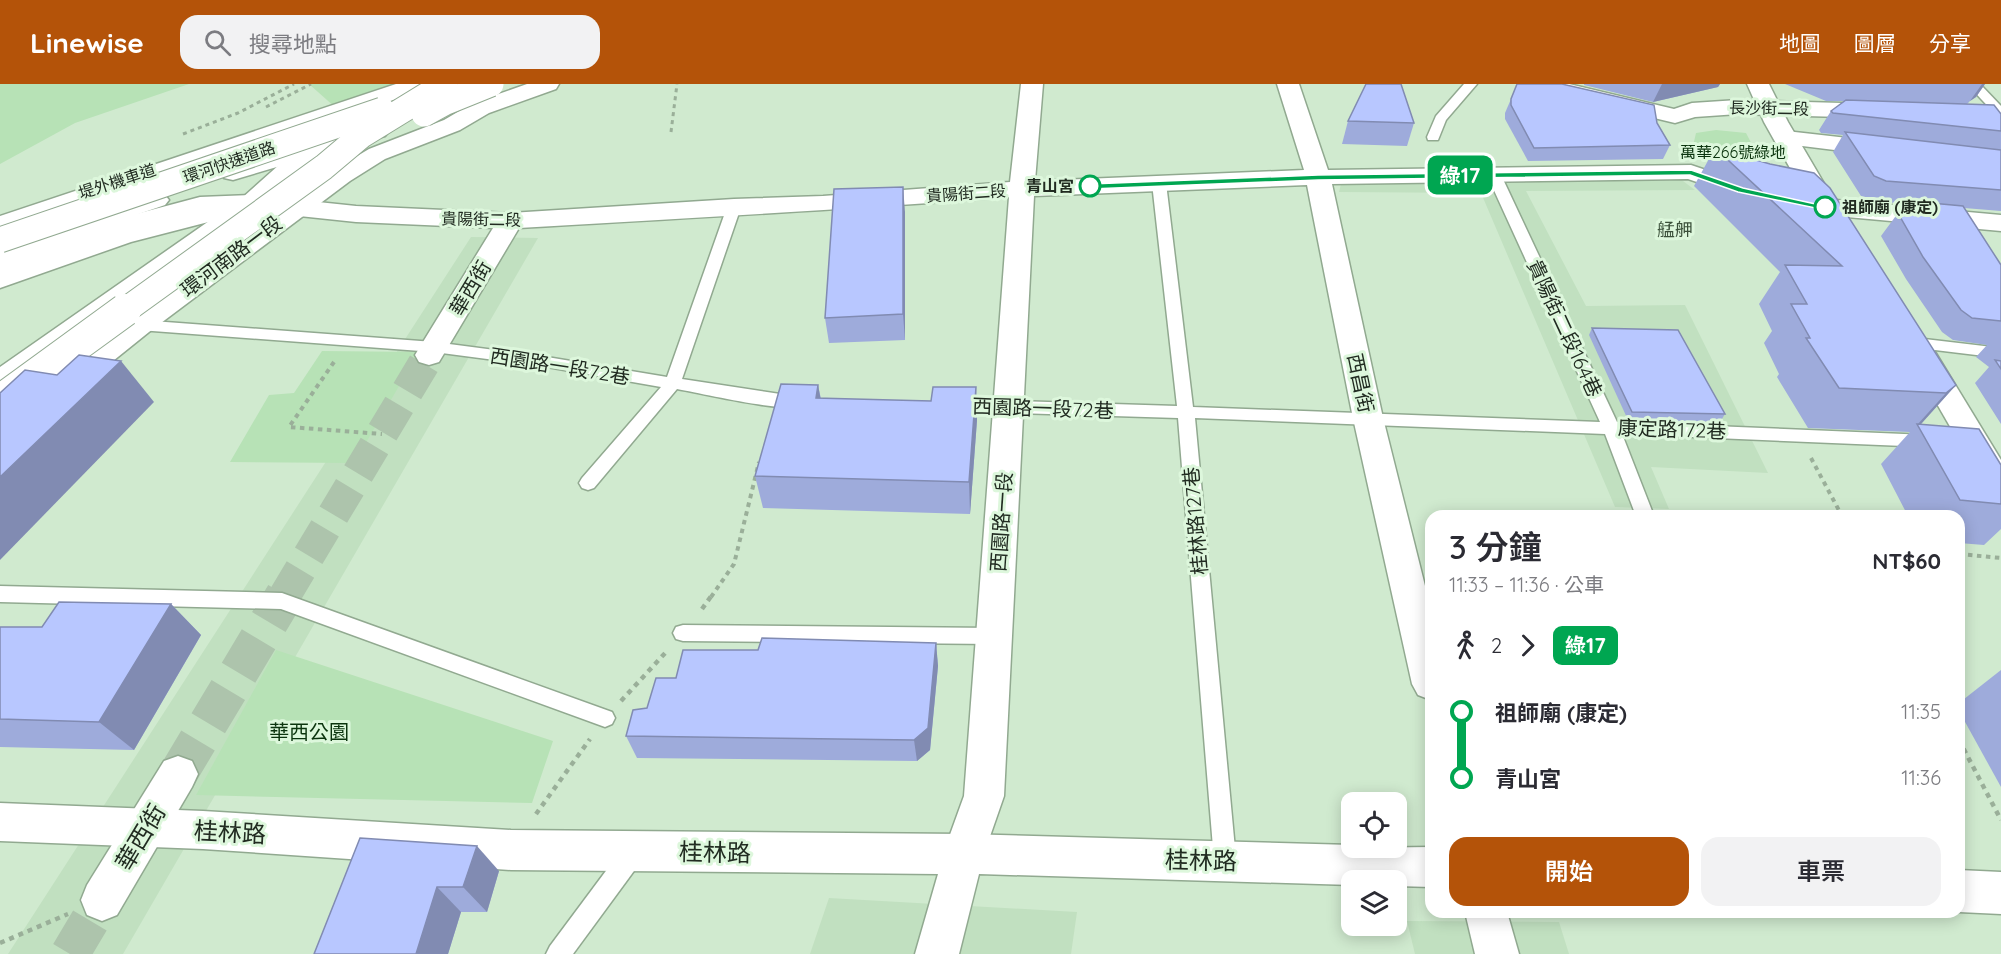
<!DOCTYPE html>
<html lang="zh-TW">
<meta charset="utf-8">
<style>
body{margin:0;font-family:Quicksand,"Noto Sans TC",sans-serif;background:#f2f2f3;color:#2b2b33;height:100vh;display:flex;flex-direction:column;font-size:22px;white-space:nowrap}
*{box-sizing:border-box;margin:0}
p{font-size:20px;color:#7c7c81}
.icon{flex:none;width:33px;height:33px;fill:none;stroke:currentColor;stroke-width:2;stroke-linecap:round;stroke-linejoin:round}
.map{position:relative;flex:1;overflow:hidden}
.side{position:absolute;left:1425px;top:426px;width:540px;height:408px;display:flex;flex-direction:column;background:#fff;border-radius:18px;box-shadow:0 3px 15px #0003}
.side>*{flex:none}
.badge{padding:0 12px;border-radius:9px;font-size:21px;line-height:39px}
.buttons{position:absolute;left:1341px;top:708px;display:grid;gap:12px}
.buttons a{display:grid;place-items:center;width:66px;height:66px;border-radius:12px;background:#fff;box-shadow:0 3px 15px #0003;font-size:30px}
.map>.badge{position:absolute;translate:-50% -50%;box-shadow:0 0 0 3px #fff}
.legs{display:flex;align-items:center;gap:9px;height:66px;padding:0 24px;font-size:20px}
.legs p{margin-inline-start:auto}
.overview{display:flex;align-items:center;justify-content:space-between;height:102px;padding:0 24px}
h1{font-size:33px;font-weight:600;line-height:45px}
.action{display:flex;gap:12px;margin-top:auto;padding:12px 24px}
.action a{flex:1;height:69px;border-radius:18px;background:#b45309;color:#fff;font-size:24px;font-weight:600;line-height:69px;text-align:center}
.action a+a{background:#f2f2f3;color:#2b2b33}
ul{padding:0 24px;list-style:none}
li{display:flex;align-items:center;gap:21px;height:66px;font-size:22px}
li i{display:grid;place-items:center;width:9px;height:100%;margin:0 8px;background:currentColor}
li i::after{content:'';width:15px;height:15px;margin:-8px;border:4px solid;border-radius:50%;background:#fff}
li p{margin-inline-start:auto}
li:first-child i{background:linear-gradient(#0000 50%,currentColor 0)}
li:last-child i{background:linear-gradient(currentColor 50%,#0000 0)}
header{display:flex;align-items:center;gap:36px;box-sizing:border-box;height:84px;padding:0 30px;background:#b45309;color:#fff}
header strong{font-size:28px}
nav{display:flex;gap:33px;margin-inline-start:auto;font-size:21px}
.search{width:420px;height:54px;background:#f2f2f3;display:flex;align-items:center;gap:15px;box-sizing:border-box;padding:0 21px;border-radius:18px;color:#7c7c81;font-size:22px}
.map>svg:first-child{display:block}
.built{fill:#c1e0c0}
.green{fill:#b7e2b6}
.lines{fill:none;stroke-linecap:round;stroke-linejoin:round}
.street-tunnel-far1{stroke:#adc4ac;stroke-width:32;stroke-dasharray:32 16;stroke-linecap:butt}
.street-tunnel{stroke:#adc4ac;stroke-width:39;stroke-dasharray:39 20;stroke-linecap:butt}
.lane-casing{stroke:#91a990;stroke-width:3}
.street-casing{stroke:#91a990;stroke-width:3}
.secondary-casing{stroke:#91a990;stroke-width:3}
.highway-casing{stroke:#91a990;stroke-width:3}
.path-far2{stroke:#9aaf99;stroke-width:3;stroke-dasharray:4 4;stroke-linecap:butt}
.path-far1{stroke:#9aaf99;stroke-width:4;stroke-dasharray:4.5 4.5;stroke-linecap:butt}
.path{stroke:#9aaf99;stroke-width:4.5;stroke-dasharray:5 5;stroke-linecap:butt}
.lane{fill:#fff;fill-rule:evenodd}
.street{fill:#fff;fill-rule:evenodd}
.secondary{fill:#fff;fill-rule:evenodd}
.highway{fill:#fff;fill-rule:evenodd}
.highway-bridge-far1-casing{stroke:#91a990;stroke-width:27;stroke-linecap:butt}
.highway-bridge-casing{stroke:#91a990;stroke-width:34;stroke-linecap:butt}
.highway-bridge-far1{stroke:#fff;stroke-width:25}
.highway-bridge{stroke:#fff;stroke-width:32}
.wall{fill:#9eabdb}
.shaded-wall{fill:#818bb2}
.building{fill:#b8c7ff;stroke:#818bb2;stroke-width:1.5}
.line-1{fill:#00a651;stroke:#fff;stroke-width:1.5}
.stop-1-dot{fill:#fff;stroke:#00a651;stroke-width:3}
.labels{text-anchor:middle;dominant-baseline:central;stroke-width:6;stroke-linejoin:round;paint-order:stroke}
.far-street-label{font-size:16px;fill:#212b21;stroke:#ddf7dc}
.far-park-label{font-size:16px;fill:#0b340e;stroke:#ddf7dc}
.far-stop-label{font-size:16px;font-weight:bold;fill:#212b21;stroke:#ddf7dc;text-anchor:end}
.far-quarter-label{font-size:18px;fill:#3b503a;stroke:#ddf7dc}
.street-label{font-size:20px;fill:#212b21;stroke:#ddf7dc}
.park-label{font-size:20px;fill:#0b340e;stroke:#ddf7dc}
.near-street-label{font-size:24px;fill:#212b21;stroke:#ddf7dc}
</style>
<header>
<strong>Linewise</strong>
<div class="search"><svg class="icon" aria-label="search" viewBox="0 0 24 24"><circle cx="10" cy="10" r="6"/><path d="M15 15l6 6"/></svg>搜尋地點</div>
<nav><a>地圖</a><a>圖層</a><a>分享</a></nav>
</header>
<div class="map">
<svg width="2001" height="870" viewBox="0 0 2001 870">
<rect width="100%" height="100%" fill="#d0eacf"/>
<g class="built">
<polygon points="1679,94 1695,106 1526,107 1586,222 1685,221 1768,389 1651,383 1669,425 1615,423 1481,109 1339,108 1341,100"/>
<polygon points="471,153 538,154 123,870 8,870"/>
<polygon points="829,814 1077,828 1071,870 810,870"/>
<polygon points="1407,837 1559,838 1569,870 1415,870"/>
</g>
<g class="green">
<polygon points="0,0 189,0 75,39 0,80"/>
<polygon points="309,0 402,0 336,24"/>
<path d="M1716 46 1746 49 1771 97C1740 92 1712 90 1693 62L1696 49Z"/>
<polygon points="322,267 419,268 354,379 230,378 269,311 294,309"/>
<polygon points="276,566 553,657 532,719 196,711"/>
</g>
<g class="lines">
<polyline class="street-tunnel-far1" points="284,513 429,271"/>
<g class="street-tunnel">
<polyline points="178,690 285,511"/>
<polyline points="70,870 102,816"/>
</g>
<g class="lane-casing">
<g id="lane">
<polygon points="1464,0 1477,0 1446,36 1438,56 1428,56 1427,53 1436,32"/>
<polygon points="1967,0 1980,0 2001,22 2001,33 1997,32"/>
<polygon points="1494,87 1501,91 1617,338 1928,351 1934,353 1936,357 1934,361 1928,363 1622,350 1654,432 1636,432 1605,350 1195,334 1236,776 1233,784 1225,787 1217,784 1214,776 1178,334 952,327 946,325 944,321 946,317 952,315 1177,322 1152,99 1159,95 1166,99 1193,323 1600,338 1487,91"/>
<path d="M734 119 741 123 682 295 807 314 809 318 807 322C783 329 705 310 677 305L594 404 588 406 582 404 579 399 582 394 661 303 547 283 434 268 139 246 131 241 139 236 434 258 547 273 667 293 727 123Z"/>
<polygon points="1916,254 2001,264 2001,274 1910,263 1908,259"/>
<polygon points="0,502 282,509 612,628 615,634 612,640 605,643 281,525 0,518"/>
<polygon points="683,541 994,544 1001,546 1004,552 1001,558 994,560 683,557 676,555 673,549 676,543"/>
<polygon points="634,757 642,760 645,768 642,776 573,870 546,870 550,862 626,760"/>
</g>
</g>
<g class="street-casing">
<g id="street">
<path d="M1021 0H1043L1035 97 1304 86 1277 0H1299L1328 86 1691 81 1750 101 1753 106 1750 111 1741 113 1688 95 1332 100 1383 334 1431 526V616L1418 611 1412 600 1353 334 1307 101 1034 112 1004 712 979 784 964 790 949 784 943 770 964 712 1009 113C846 126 682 134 519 144L439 278 429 281 419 278 415 271 493 144 356 138 251 127 131 158 0 204V187L113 146 251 111 356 122 510 129 734 115 823 112 1010 98Z"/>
<polygon points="1530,0 1569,0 1674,25 1692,19 1738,16 1879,20 1887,22 1890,27 1887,32 1879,34 1738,30 1695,33 1675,39 1533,5"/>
<polygon points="1786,47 1883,58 1891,60 1895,65 1891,70 1883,72 1778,59 1774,54 1778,49"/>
<polygon points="326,54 334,56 338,61 334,66 233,96 224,94 221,89 224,84"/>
<polygon points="156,108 165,111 169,116 165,121 0,177 0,160"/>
<polygon points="1800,110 1825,115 2001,131 2001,147 1825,131 1791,123 1787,118 1791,113"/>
<polygon points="178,672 192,677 198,690 192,703 117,831 102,837 87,831 81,816 87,801 164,677"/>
<polygon points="1465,828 1507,828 1519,870 1475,870"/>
</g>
</g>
<g class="secondary-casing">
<g id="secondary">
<polygon points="527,0 559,0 556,5 489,29 460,46 385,75 350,97 149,248 11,359 0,362 0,335 129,234 332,87 369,65 444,36 473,19"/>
<polygon points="1747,0 1769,0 1788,38 1839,125 1835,130 1826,133 1817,130 1813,125 1764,38"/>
<polygon points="377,40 385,42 389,47 385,52 334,66 298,90 260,124 10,304 0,307 0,283 242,114 280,80 318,56"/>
<polygon points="1924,263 1934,266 2001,376 2001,415 1990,412 1910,273 1914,266"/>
<polygon points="0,719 203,727 511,746 964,750 1352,761 1352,764 1431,763 1431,803 1396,802 1396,796 1352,796 1352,801 979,790 959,870 915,870 938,790 511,786 203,765 0,757"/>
<polygon points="1959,786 2001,788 2001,830 1959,828"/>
</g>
</g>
<g class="highway-casing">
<g id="highway">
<polygon points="396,0 429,0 426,5 0,148 0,132"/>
<polygon points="251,111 260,114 264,119 260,124 201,129 109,152 0,190 0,173 91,142 200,113"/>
</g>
</g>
<g class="path-far2">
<polyline points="266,23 311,0"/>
<polyline points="671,48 677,0"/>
<polyline points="183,50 238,29 294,0"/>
</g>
<g class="path-far1">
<polyline points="334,278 289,343 382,350"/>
<polyline points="1811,374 1842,432"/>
<polyline points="1959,470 2001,474"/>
<polyline points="711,513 734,480 759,378"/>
</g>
<g class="path">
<polyline points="702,525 712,511"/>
<polyline points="621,617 667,567"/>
<polyline points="1959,656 2001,736"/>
<polyline points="536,730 590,655"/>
<polyline points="0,859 68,830"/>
</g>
<use href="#lane" class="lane"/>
<use href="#street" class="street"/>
<use href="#secondary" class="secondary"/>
<use href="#highway" class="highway"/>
<g class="highway-bridge-far1-casing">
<g id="highway-bridge-far1">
<polyline points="424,30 444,19 491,0"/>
<polyline points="0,156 382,26"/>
<polyline points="123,228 324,83 362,51 445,0"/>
</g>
</g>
<g class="highway-bridge-casing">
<polyline id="highway-bridge" points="0,317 125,226"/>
</g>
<use href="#highway-bridge-far1" class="highway-bridge-far1"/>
<use href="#highway-bridge" class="highway-bridge"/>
</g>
<g class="wall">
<polygon points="1584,0 1720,0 1718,3 1653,18 1584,1"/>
<polygon points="1785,0 1985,0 1976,13 1970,17 1967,20 2001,30 2001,127 1964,124 2001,181 2001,340 1975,299 1989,283 1976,273 1987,261 1953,256 1942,248 1906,195 1881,152 1898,129 1907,120 1872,117 1861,112 1833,68 1843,51 1821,49 1819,46 1831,27 1845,17 1826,17"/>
<polygon points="1511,15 1657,39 1670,61 1663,75 1528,77 1505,35 1505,29"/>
<polygon points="1348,37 1414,39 1407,62 1342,60"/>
<polygon points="1715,64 1770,80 1956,301 1921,340 2001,381 2001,445 1984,461 1959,459 1959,432 1908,432 1881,380 1910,348 1808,344 1777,293 1779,290 1764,259 1772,247 1759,220 1780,188 1694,102"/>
<polygon points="905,128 905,256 829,259 825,234"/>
<polygon points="1592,244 1725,330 1720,338 1628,336 1589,251"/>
<polygon points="818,301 821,315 931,317 976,303 977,336 970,430 763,424 755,392"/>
<polygon points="171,520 201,551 134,666 0,663 0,543 42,543"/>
<polygon points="936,559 938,582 930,666 917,677 637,674 626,652 647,624 676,594 758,566"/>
<polygon points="2001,586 2001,703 1959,627 1959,619"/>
<polygon points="360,754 499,787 487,828 461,828 448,870 314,870"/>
</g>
<g class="shaded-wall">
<polygon points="1662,0 1720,0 1718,3 1653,18"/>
<polygon points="1982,0 1985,0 1976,13 1970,17"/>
<polygon points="903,103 905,128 905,256 903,230"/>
<polygon points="121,277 154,318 0,476 0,393"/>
<polygon points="818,301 824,333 816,314"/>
<polygon points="1956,301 1921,340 1917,341 1946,309"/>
<polygon points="976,303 977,336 970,430 969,398"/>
<polygon points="171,520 201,551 134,666 99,638"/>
<polygon points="936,559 938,582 930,666 917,677 914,656"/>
<polygon points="477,762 499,787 487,828 463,803"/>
<polygon points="437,803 461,828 448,870 416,870"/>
</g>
<g class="building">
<polygon points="1366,0 1401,0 1414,39 1348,37"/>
<polygon points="1517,0 1562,0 1654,21 1657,39 1670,61 1534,64 1511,21 1511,15"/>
<polygon points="1846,16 1994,21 2001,30 2001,47 1833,29 1831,27"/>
<polygon points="1845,48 2001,66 2001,106 1886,97 1874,92"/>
<polygon points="1715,64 1770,80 1814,89 1830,104 1956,301 1946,309 1839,304 1806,254 1810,254 1791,220 1807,220 1785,181 1842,182"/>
<polygon points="903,103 903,230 825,234 834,105"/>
<polygon points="1909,117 1963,122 2001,181 2001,237 1972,234 1961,226 1923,173 1898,129"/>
<polygon points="1592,244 1678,246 1725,330 1632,328"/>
<polygon points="79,271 121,277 0,393 0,309 25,286 57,291"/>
<polygon points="1995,276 2001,277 2001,285"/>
<polygon points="781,300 818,301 816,314 931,317 933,303 976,303 969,398 755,392"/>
<polygon points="1917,340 1979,345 2001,381 2001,420 1960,416"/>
<polygon points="59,518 171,520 99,638 0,635 0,543 42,543"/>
<polygon points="762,554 936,559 928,644 914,656 626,652 633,626 647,624 656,594 676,594 683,566 758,566"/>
<polygon points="360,754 477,762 463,803 437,803 416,870 314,870"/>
</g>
<polygon class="line-1" points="1691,86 1743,104 1829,123 1825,126 1738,108 1690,91 1318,96 1090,105 1086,102 1090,100 1318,91"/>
<g class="stop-1-dot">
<circle cx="1090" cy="102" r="10"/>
<circle cx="1825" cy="123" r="10"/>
</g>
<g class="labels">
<g class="far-street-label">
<text transform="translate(1769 24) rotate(1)">長沙街二段</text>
<text transform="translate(229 78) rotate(-19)">環河快速道路</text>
<text transform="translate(117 97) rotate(-18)">堤外機車道</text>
<text transform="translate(966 109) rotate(-4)">貴陽街二段</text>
<text transform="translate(481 135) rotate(1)">貴陽街二段</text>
</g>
<g class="far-park-label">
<text x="1733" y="68">萬華266號綠地</text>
</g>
<g class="far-stop-label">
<text x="1074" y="102">青山宮</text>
<text x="1842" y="123" text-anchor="start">祖師廟 (康定)</text>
</g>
<g class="far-quarter-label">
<text x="1675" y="145">艋舺</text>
</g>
<g class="street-label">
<text transform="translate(231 172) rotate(-37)">環河南路一段</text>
<text transform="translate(470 204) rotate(-59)">華西街</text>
<text transform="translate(1565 244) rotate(65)">貴陽街二段164巷</text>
<text transform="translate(560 282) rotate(9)">西園路一段72巷</text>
<text transform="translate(1361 299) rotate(78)">西昌街</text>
<text transform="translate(1043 324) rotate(2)">西園路一段72巷</text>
<text transform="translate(1672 345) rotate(2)">康定路172巷</text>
<text transform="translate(1195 437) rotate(-95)">桂林路127巷</text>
<text transform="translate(1001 438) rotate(-86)">西園路一段</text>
</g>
<g class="park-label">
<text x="309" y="647">華西公園</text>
</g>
<g class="near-street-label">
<text transform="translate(230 748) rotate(3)">桂林路</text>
<text transform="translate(140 753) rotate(-59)">華西街</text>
<text transform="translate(715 768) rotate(1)">桂林路</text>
<text transform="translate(1201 776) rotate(1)">桂林路</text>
</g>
</g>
</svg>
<div class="buttons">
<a><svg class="icon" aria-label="locate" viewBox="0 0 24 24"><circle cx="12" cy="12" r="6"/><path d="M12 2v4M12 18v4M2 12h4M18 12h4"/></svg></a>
<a><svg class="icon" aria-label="layers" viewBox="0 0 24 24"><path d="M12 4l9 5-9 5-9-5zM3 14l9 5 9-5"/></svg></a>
</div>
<b class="badge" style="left:1460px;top:91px;background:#00a651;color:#fff">綠17</b>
<section class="side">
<div class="overview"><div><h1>3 分鐘</h1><p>11:33 – 11:36 · 公車</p></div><b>NT$60</b></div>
<div class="legs"><svg class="icon" aria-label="walk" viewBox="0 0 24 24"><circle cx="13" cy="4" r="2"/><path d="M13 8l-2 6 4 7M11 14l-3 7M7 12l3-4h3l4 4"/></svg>2<svg class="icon" aria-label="forward" viewBox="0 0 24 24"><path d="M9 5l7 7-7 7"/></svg><b class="badge" style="background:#00a651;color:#fff">綠17</b></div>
<ul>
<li><i style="color:#00a651"></i><b>祖師廟 (康定)</b><p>11:35</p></li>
<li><i style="color:#00a651"></i><b>青山宮</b><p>11:36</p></li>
</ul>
<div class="action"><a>開始</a><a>車票</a></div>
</section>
</div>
